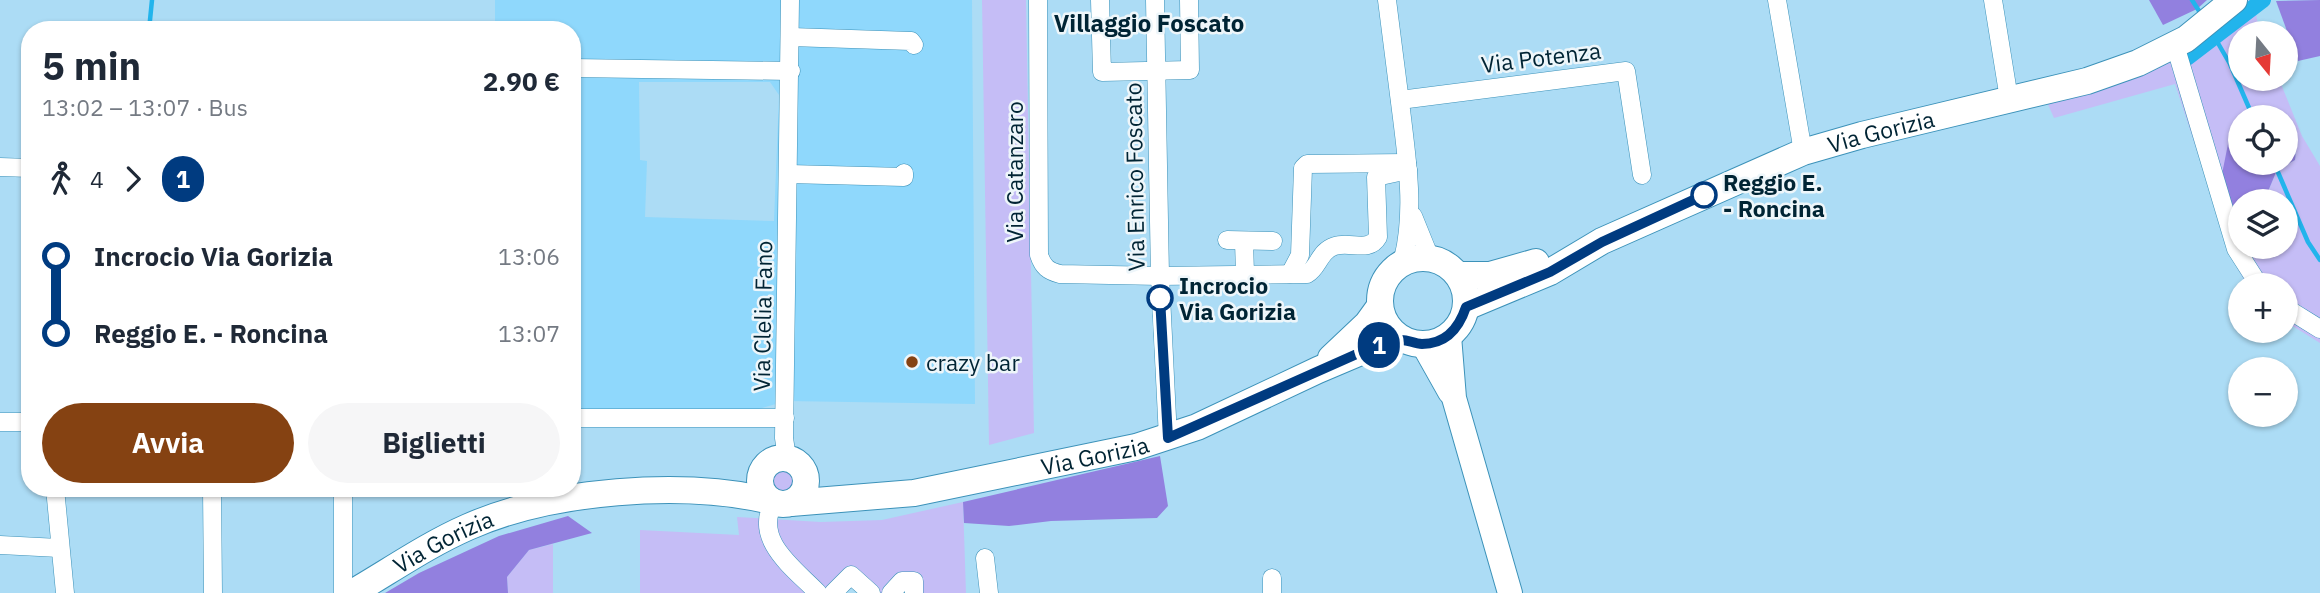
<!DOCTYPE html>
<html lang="it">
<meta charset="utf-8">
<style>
body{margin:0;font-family:"IBM Plex Sans",sans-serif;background:#f6f6f7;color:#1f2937;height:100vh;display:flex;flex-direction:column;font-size:26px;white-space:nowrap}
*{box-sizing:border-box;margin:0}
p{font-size:23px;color:#747a83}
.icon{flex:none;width:38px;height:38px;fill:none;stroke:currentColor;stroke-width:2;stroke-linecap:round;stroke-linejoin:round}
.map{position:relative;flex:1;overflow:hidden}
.drawer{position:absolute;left:21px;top:21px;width:560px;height:476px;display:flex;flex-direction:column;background:#fff;border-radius:28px;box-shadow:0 2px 5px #0004}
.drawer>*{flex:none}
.badge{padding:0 14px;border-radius:23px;font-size:24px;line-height:46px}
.needle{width:46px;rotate:162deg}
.fabs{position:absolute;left:2228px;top:21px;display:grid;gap:14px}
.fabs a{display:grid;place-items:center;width:70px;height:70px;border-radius:50%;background:#fff;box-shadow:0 2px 5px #0004;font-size:35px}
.map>.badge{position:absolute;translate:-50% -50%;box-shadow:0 0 0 4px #fff}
.legs{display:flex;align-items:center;gap:10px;height:77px;padding:0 21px;font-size:23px}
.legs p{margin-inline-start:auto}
.summary{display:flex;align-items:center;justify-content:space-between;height:119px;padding:0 21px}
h1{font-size:38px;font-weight:700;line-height:52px}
.cta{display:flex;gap:14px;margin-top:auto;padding:14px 21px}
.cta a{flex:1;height:80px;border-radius:42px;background:#854212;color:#fff;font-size:28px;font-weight:700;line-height:80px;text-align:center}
.cta a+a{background:#f6f6f7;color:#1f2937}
ul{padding:0 21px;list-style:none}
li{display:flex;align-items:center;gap:24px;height:77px;font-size:26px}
li i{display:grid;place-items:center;width:10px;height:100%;margin:0 9px;background:currentColor}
li i::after{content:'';width:18px;height:18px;margin:-9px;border:5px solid;border-radius:50%;background:#fff}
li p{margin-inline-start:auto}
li:first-child i{background:linear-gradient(#0000 50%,currentColor 0)}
li:last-child i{background:linear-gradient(currentColor 50%,#0000 0)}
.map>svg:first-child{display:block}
.built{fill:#8fd8fc;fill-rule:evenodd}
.green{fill:#c5bdf6;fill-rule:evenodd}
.forest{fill:#9280df}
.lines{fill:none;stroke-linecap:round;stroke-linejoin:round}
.stream{stroke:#22b4ec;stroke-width:4.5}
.canal{stroke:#22b4ec;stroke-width:16}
.street-casing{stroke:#3c92b9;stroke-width:19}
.secondary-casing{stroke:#3c92b9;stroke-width:26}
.primary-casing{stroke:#3c92b9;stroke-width:28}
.street{stroke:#fff;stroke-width:18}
.secondary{stroke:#fff;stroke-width:24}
.primary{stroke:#fff;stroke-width:26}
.line-1-casing{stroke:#fff;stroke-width:16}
.line-1{stroke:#003b80;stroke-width:10}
.stop-1-dot{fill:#fff;stroke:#003b80;stroke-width:3.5}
.poi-dot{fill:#854212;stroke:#eef6fa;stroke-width:2.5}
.labels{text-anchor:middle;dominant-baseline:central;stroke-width:5;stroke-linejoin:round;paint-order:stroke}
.street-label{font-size:23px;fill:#002434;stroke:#eef6fa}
.stop-label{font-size:23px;font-weight:bold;fill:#002434;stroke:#eef6fa;text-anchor:start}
.poi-label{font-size:23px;fill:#002434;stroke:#eef6fa;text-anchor:start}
.neighbourhood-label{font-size:24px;font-weight:bold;fill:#002434;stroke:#eef6fa}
</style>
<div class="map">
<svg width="2320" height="593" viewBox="0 0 2320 593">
<rect width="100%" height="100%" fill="#acdcf5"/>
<path class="built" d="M495 0H972L975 404 786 401 731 417 572 418V30H495ZM639 82H770L779 95 774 221 645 217 647 161 640 160Z"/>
<g class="green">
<polygon points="982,0 1026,0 1034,433 989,445"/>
<path d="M2249 0H2264L2255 7 2257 20 2262 33H2240V79H2279L2302 136 2320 166V343L2286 322V285H2247L2234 262 2226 239 2175 84 2054 118 2046 100 2199 41ZM2266 112 2286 117C2286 122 2285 126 2286 130 2290 143 2298 143 2295 160L2277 170 2264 201H2286V247H2240V217H2234L2237 123 2240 121V117Z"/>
<polygon points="781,469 795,473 800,480 797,490 780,495 770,489 768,483 774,472"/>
<polygon points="963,502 966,593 914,593 914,581 891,593 871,593 851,575 833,593 640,593 640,530 739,535 737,517 821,522 882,520"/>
<polygon points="553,544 553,593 508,593 507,577 529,550"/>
</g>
<g class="forest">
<polygon points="2149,0 2207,0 2197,9 2163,25"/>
<polygon points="2320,0 2320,56 2298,61 2276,1"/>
<path d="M2240 121V163H2286V122C2287 136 2298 144 2295 160L2277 170 2264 201H2240V217H2234L2222 174 2229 139Z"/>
<polygon points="1160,456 1168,506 1157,518 1051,521 1009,526 964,523 963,502"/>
<polygon points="568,516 592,533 529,550 507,577 508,593 385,593 419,573 499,536"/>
</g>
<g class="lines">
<g class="stream">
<polyline points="2192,0 2201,14"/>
<polyline points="149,30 152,0"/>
<polyline points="2211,31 2230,64 2253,117"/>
<polyline points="2274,163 2308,242 2320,260"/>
</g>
<polyline class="canal" points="2187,58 2263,0"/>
<g class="street-casing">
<g id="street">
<path d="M1038 0 1039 255C1043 267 1048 271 1060 274L1160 276 1307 274C1319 267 1319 251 1335 246 1350 241 1369 253 1378 237L1376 177 1408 170"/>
<polyline points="1100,0 1102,72 1190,70 1189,0"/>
<polyline points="1155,0 1160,276 1168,438"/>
<path d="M1387 0C1392 39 1397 79 1402 118 1408 167 1415 215 1402 263"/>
<polyline points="1777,0 1803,152"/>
<polyline points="1993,0 2009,99"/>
<polyline points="791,37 911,41 914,45"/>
<polyline points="2175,45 2236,249 2259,285"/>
<polyline points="572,68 791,71"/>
<polyline points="1400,100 1626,71 1642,175"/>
<polyline points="0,167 30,168"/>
<polyline points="789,174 904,177 904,173"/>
<polyline points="1413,216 1430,258"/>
<polyline points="1227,240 1273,241"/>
<polyline points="1244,241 1245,274"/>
<polyline points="1290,274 1300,255 1303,168 1307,164 1407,163"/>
<polyline points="2286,308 2320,329"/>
<polyline points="572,418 785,418"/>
<polyline points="0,422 30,422"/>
<polyline points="787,458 784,438 790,0"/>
<polyline points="55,488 65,593"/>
<polyline points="212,488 213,593"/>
<polyline points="343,488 343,593"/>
<path d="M774 502C752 540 795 569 818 593"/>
<polyline points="0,545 59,548"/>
<polyline points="985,558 989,593"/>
<polyline points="1272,578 1272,593"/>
<polyline points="833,593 851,575 871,593"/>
<polyline points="891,593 902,581 914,581 914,593"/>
</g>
</g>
<g class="secondary-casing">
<g id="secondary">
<polyline points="1449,336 1454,398 1510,593"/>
<polyline points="1423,344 1450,392"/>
</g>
</g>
<g class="primary-casing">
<g id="primary">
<circle cx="1423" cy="301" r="43"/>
<polyline points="1459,275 1490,275 1536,262"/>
<path id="s1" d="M1466 307 1550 272 1602 241 1803 152 1862 135 2087 81 2138 63 2186 39 2234 0"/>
<polyline points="1331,358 1367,324 1380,306"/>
<circle cx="783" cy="481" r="23"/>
<path id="s2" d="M791 503 914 493 1136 447 1197 427 1318 370 1377 345 1402 339"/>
<path id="s3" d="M352 593C390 571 427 545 468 527 551 490 682 480 771 501"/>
</g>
</g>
<use href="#street" class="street"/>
<use href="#secondary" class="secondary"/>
<use href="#primary" class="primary"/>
</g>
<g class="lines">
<g class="line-1-casing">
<path id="line-1" d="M1160 298 1168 438 1377 345C1385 343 1392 340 1400 340 1407 339 1414 344 1422 344 1446 344 1459 328 1466 307L1550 272 1602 242 1704 195"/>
</g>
<use href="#line-1" class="line-1"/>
</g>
<g class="stop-1-dot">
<circle cx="1704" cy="195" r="12"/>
<circle cx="1160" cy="298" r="12"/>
</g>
<circle class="poi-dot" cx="912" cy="362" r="7"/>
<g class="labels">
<g class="street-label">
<text transform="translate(1541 57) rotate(-7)">Via Potenza</text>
<text stroke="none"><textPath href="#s1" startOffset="452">Via Gorizia</textPath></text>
<text transform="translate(1014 172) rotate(-90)">Via Catanzaro</text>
<text transform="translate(1134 177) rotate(-91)">Via Enrico Foscato</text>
<text transform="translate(762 316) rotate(-89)">Via Clelia Fano</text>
<text stroke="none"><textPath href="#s2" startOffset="308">Via Gorizia</textPath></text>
<text stroke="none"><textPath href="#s3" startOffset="105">Via Gorizia</textPath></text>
</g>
<g class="stop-label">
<text x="1723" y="182">Reggio E.<tspan x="1723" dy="26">- Roncina</tspan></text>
<text x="1179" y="285">Incrocio<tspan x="1179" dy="26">Via Gorizia</tspan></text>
</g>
<g class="poi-label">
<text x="926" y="362">crazy bar</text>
</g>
<g class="neighbourhood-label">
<text x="1149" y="23">Villaggio Foscato</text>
</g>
</g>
</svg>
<div class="fabs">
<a><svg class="needle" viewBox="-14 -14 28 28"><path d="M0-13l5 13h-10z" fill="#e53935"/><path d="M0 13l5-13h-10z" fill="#747a83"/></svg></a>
<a><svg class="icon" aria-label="locate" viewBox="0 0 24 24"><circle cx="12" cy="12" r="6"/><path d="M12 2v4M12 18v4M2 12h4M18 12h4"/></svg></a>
<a><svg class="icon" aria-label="layers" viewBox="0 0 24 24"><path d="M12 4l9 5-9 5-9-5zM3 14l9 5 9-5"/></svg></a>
<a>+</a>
<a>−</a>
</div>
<b class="badge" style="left:1379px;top:345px;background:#003b80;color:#fff">1</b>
<section class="drawer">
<div class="summary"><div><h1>5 min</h1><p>13:02 – 13:07 · Bus</p></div><b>2.90 €</b></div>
<div class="legs"><svg class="icon" aria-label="walk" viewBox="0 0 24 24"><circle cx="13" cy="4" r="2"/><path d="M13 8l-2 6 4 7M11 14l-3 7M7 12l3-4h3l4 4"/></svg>4<svg class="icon" aria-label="forward" viewBox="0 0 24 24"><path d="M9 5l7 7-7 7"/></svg><b class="badge" style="background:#003b80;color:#fff">1</b></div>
<ul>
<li><i style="color:#003b80"></i><b>Incrocio Via Gorizia</b><p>13:06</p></li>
<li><i style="color:#003b80"></i><b>Reggio E. - Roncina</b><p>13:07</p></li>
</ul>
<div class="cta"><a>Avvia</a><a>Biglietti</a></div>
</section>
</div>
